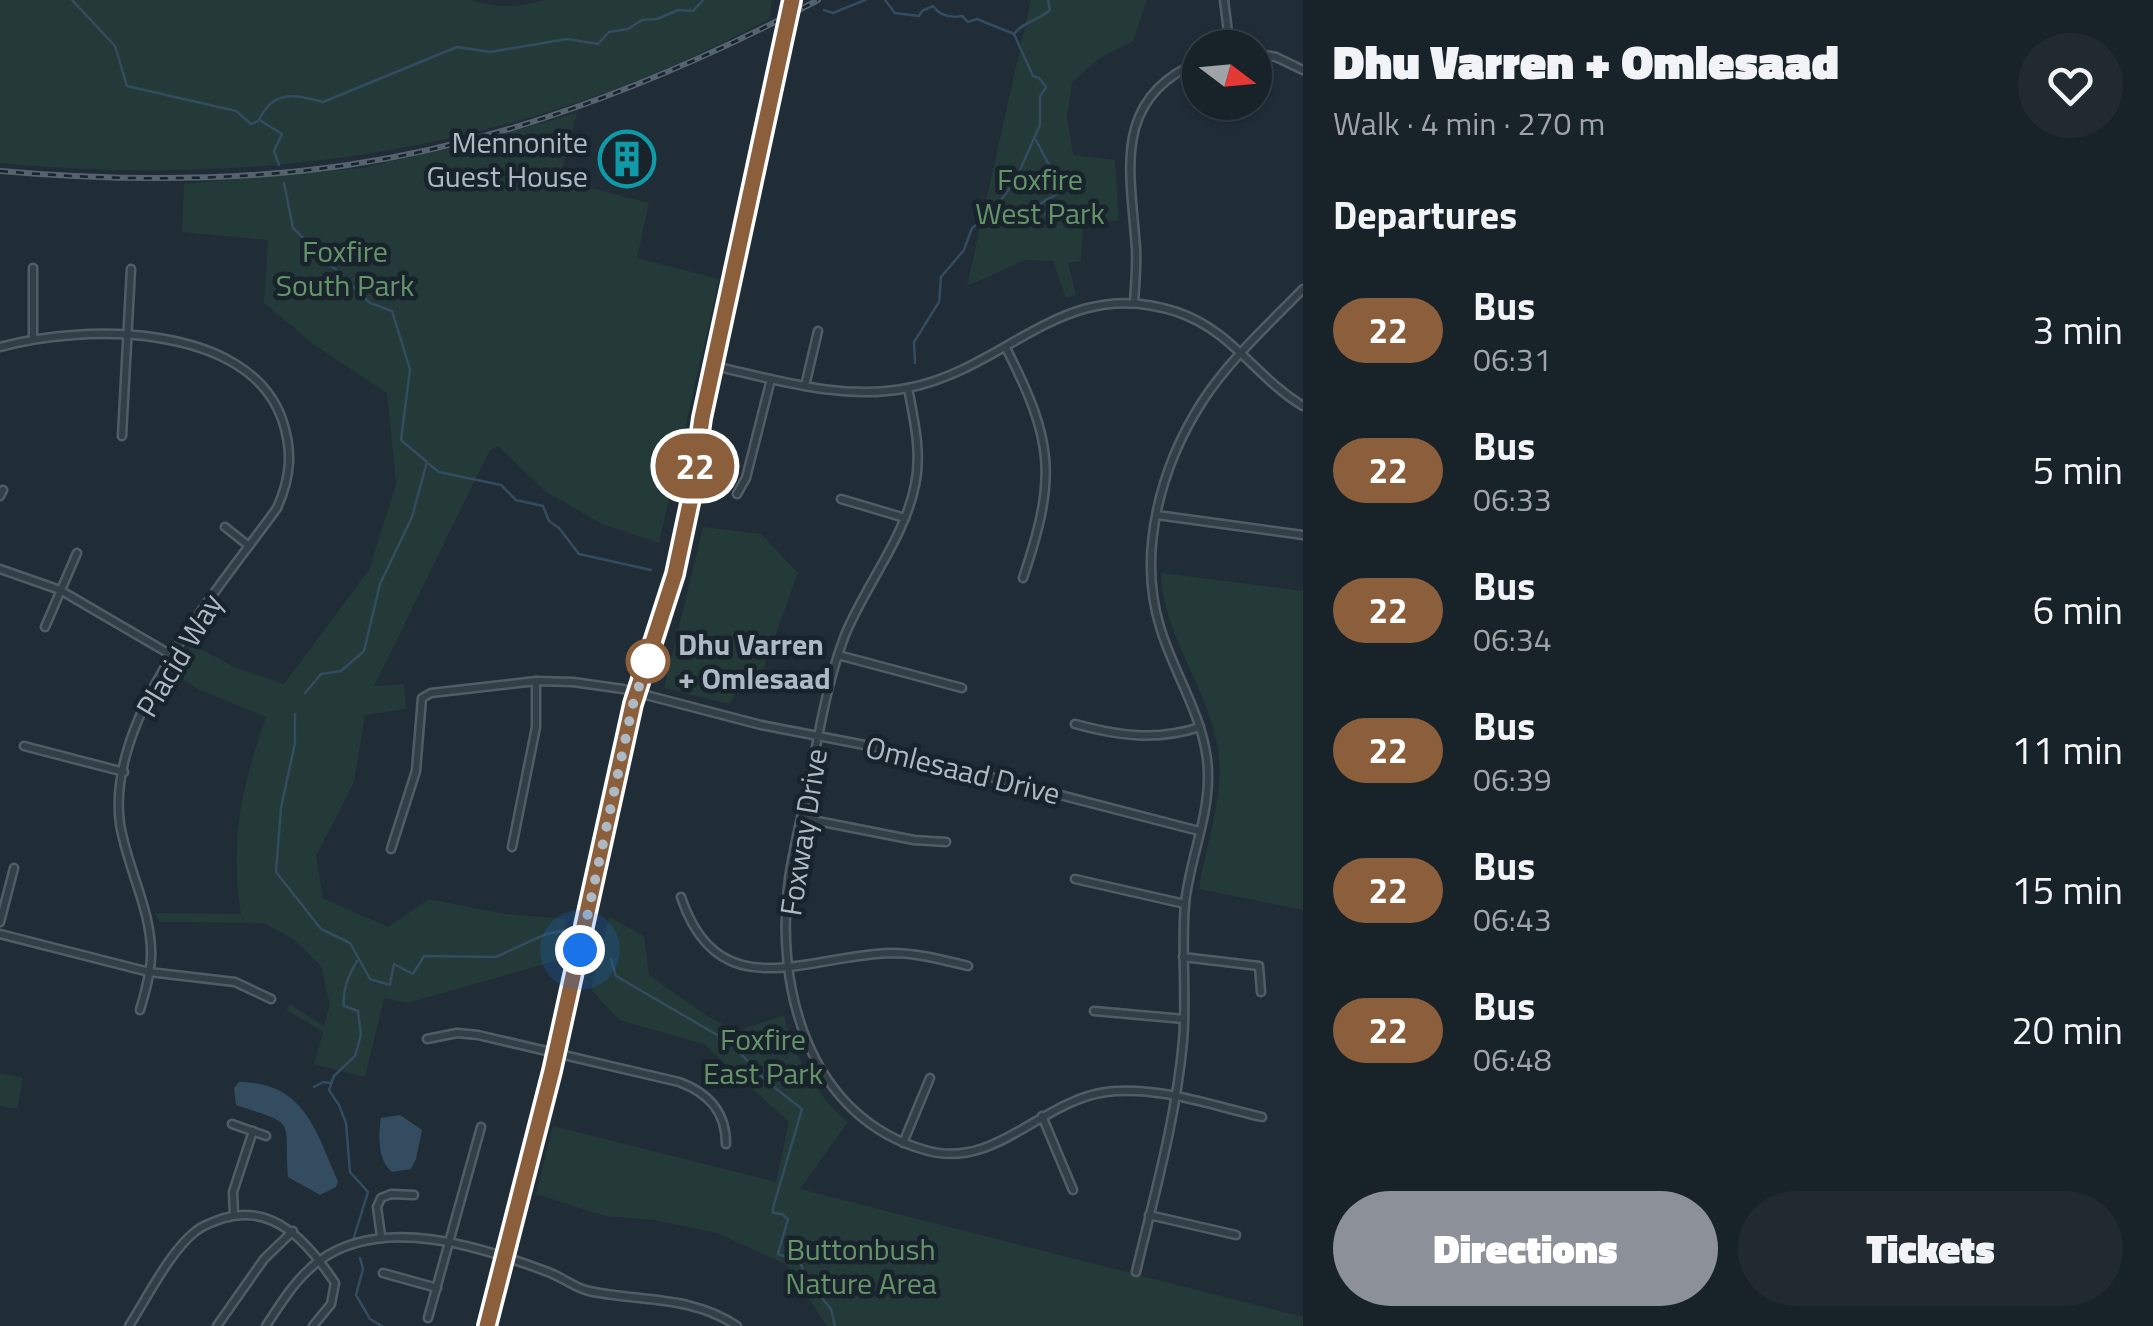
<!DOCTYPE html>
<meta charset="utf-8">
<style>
body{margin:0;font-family:"Titillium Web",sans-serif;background:#212a31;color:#f1f3f6;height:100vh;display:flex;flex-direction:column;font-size:38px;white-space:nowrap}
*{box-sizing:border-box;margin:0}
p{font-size:32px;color:#9fa4a8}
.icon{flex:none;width:55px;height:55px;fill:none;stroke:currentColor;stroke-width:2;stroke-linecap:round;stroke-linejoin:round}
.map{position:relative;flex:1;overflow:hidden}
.panel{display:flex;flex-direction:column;background:#182229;width:850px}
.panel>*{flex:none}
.badge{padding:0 20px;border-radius:32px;font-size:35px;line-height:65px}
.needle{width:65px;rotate:106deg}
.fabs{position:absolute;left:1182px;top:30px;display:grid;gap:20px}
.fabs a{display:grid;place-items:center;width:90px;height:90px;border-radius:50%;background:#182229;box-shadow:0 2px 8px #0004,0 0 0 2px #363f46;font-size:50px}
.you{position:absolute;width:50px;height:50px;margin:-25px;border:8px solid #fff;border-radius:50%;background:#1a73e8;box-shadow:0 0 0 15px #1a73e833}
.map>.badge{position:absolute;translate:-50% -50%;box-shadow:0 0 0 5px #fff}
h2{padding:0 30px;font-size:38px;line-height:90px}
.round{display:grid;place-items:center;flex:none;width:105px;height:105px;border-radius:52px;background:#212a31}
.summary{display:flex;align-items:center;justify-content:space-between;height:170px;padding:0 30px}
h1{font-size:48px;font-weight:800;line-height:75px}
.button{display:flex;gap:20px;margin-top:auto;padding:20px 30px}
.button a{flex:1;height:115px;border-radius:60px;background:#8c9099;color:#fff;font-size:40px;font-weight:800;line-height:115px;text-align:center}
.button a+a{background:#212a31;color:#f1f3f6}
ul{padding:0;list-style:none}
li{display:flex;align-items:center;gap:30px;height:140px;padding:0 30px}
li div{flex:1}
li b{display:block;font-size:38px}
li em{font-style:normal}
li .badge{min-width:110px;font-weight:700;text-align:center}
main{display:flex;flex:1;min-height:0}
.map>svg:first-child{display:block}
.green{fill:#233a38}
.water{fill:#334c5f}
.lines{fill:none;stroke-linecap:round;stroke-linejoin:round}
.stream{stroke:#334c5f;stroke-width:2.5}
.street-casing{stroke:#515c65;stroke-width:11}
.secondary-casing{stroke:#515c65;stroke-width:14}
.street{stroke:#333f47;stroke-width:6}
.secondary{stroke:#414e5a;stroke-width:9}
.rail-casing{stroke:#55636e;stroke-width:6}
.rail{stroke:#19232c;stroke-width:2.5;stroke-dasharray:8;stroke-linecap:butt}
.line-casing{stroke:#fff;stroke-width:22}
.line{stroke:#8b5e3c;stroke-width:15}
.walk{stroke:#adbac4;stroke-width:10;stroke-dasharray:0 18}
.stop-dot{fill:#fff;stroke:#8b5e3c;stroke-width:5}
.labels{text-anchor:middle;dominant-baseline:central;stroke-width:9;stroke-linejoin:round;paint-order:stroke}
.poi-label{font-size:30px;fill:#adbac4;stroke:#19232c;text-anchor:end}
.park-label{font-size:30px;fill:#659469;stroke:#19232c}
.stop-label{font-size:30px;font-weight:bold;fill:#adbac4;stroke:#19232c;text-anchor:start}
.street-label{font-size:30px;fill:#adbac4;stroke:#19232c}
</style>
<main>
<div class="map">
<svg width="1303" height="1326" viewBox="0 0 1303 1326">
<rect width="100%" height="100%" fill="#202d37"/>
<g class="green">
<path d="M0 0H470C496 8 519 8 545 0H772L769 19C530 148 268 189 0 163Z"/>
<polygon points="1031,0 1147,0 1133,41 1100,58 1072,82 1067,117 1073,155 1115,160 1119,220 1083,225 1081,261 1068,263 1076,295 1066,298 1053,261 1025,260 967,286"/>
<path d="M577 113 559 180 649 203 637 258 719 279 659 543 602 524 545 491 498 446 490 450 374 686 404 684 406 709 365 715 354 782 316 856 323 898 388 927 429 899 505 914 567 919 556 961 407 1003 384 998 365 1077 314 1064 323 1032 287 1010 289 1004 324 1026 330 1005 321 966 293 939 264 923 159 922 155 913 241 914C229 840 242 787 266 717L198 689 174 674 192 644 236 668 284 684 369 570 396 484 387 393 316 346 264 303 268 240 182 232 184 184 362 168 472 143Z"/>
<polygon points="703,527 761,534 798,573 762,672 743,680 729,704 664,688"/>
<path d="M1161 573 1303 591V910L1199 889C1206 841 1227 792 1217 743 1205 683 1163 636 1161 573Z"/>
<path d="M609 917 644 936 649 975 707 1016 737 1031 784 1015C794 1056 815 1095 848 1122L800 1189 1303 1317V1326H827L787 1265 717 1233 654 1220 605 1216 536 1194 553 1126 776 1182 789 1122 704 1044 619 1020 591 989Z"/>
<polygon points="0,1073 23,1078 17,1109 0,1106"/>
</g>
<g class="water">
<path d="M239 1082C305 1082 316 1132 338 1181L336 1187 320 1195 288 1177C284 1115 298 1126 236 1105L234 1088Z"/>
<path d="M400 1115 422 1130 416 1159 411 1169 392 1172C378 1162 378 1135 381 1118Z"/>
</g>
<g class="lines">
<g class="stream">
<polyline points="72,0 115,46 127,86 236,111 251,124 258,121"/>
<path d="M885 0 895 13 919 16 922 11 933 6C940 16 951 18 962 16L968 22 977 19 1014 34C1024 21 1038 21 1050 10L1048 0"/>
<polyline points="824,10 833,13 865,0"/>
<path d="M259 120C273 90 295 94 323 102L457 47 490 52 567 39 598 44 609 32 628 29 642 20 657 19 678 10 693 11 703 0"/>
<polyline points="261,121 282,134 274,151 279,165"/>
<polyline points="1036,140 1048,163 1062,177 1079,173"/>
<polyline points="284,183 293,228 370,303 392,311 410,369 401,440 427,462 412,517 380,584 364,651 341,671 321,674 305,693"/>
<path d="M1056 224 1041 210 1040 204C1052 194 1067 196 1062 177"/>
<polyline points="915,363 914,342 939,302 941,277 964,250 972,228 989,217 1016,179 1040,125 1040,97 1046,87 1039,78 1033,76 1014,34"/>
<polyline points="429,464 439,472 501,485 516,500 543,506 549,521 559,528 579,554 651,570"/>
<polyline points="295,714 295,743 281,808 276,872 321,929 350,943 370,979 390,985 394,964 413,974 424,956 496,957 546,934 567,930"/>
<polyline points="611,959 616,976 731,1043 765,1080 802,1109 773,1208 773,1213 782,1214 788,1219 778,1254 800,1262 807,1280 831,1309 835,1326"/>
<polyline points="314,1087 323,1082 331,1083"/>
<path d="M354 1237 368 1192 350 1172 346 1123 339 1105 329 1090 334 1076 355 1056 361 1035 358 1011 344 1006C342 990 349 974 357 961"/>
<polyline points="360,1258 363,1269 356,1295 370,1319 382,1326"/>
</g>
<g class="street-casing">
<g id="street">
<polyline points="1224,0 1230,48"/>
<polyline points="1255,53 1276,57 1303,70"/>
<path d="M1134 303C1135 285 1137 267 1136 249 1131 172 1110 99 1200 61"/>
<polyline points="33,338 33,268"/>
<path d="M0 347C82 324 247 322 282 419 293 451 291 477 277 508 219 589 105 718 120 824 127 868 153 913 151 958 150 976 145 993 140 1010"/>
<path d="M1006 348C1054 442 1057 477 1023 578"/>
<path d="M714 366C777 380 843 401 908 388 1009 368 1064 274 1177 312 1233 331 1255 377 1303 406"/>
<polyline points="805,386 818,331"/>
<path d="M908 388C914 420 922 453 915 485 905 537 865 586 845 635 827 682 819 733 809 782 802 814 794 846 789 878 774 986 808 1117 925 1150 995 1171 1040 1101 1106 1092 1157 1085 1213 1106 1262 1117"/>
<polyline points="122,436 131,269"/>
<polyline points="737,494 746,478 771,379"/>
<polyline points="0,496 3,490"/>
<polyline points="841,499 905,518"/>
<polyline points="1157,515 1303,535"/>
<polyline points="225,527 249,546"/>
<polyline points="0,569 60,590 173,656"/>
<polyline points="45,627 77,553"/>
<polyline points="838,655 962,688"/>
<path d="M1075 724C1118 736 1157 741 1200 727"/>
<polyline points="24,746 124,772"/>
<polyline points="802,818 914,840 946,842"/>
<polyline points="512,847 536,727 536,681"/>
<polyline points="391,849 416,771 422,698 431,693 536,681 573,682 623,689 761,725 875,747 1199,831"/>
<polyline points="1075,879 1185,904"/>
<path d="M681 897C719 1010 806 955 892 953 917 953 943 960 968 966"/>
<polyline points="0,922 14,868"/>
<polyline points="0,934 149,972 235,982 271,999"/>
<polyline points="1183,957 1259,966 1261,992"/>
<polyline points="1094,1011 1184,1019"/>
<path d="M427 1039 457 1033 478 1035 679 1082C709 1093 726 1112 726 1144"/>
<polyline points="1042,1116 1073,1190"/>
<polyline points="232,1124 266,1136"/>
<polyline points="903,1143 930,1078"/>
<polyline points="234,1215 233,1192 253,1131"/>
<polyline points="1149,1215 1236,1235"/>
<polyline points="381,1236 377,1207 381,1198 391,1194 414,1195"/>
<path d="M1136 1272C1154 1196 1176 1119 1183 1041 1187 996 1181 950 1185 904 1189 862 1208 820 1208 778 1209 723 1175 678 1160 627 1137 552 1161 466 1202 402 1229 360 1268 325 1303 289"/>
<polyline points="383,1273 437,1288"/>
<polyline points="428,1318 481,1127"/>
<path d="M129 1326C147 1298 170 1251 196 1231 203 1225 215 1221 224 1218 275 1203 310 1245 335 1283L331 1304 313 1326"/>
<polyline points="217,1326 264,1259 293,1231"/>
<path d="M266 1326C281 1303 297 1277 319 1261 382 1214 482 1247 548 1272 562 1277 575 1288 589 1291 641 1302 691 1295 737 1326"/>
</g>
</g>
<g class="secondary-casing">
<polyline id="secondary" points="487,1326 552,1071 633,704 675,574 690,503 701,418 792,0"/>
</g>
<use href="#street" class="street"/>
<use href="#secondary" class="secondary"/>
<g class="rail-casing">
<path id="rail" d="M0 171C116 181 233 182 348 165 512 141 672 77 818 0"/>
</g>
<use href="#rail" class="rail"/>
</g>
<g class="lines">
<g class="line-casing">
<polyline id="line" points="487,1326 552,1071 633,704 675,574 690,503 702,418 792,0"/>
</g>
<use href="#line" class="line"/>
<polyline class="walk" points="580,950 633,704 649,657 648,661"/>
</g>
<defs>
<g id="building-ring" transform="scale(2.875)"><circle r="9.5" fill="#19232c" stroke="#0f9aa8" stroke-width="1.5"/><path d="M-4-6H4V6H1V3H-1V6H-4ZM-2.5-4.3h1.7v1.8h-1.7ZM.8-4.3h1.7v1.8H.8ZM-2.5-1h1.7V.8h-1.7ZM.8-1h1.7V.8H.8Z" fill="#0f9aa8"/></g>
</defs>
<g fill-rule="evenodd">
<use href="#building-ring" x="627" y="159"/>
</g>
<circle class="stop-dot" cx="648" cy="661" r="20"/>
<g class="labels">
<g class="poi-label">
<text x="588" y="142">Mennonite<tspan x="588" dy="34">Guest House</tspan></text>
</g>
<g class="park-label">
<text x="1040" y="179">Foxfire<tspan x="1040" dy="34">West Park</tspan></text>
<text x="345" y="251">Foxfire<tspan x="345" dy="34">South Park</tspan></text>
<text x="763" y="1039">Foxfire<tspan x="763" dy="34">East Park</tspan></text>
<text x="861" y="1249">Buttonbush<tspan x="861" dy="34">Nature Area</tspan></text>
</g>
<g class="stop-label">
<text x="678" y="644">Dhu Varren<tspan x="678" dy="34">+ Omlesaad</tspan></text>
</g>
<g class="street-label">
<text transform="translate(179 655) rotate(-59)">Placid Way</text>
<text transform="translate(963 770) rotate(14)">Omlesaad Drive</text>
<text transform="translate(803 832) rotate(-81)">Foxway Drive</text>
</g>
</g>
</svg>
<div class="fabs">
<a><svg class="needle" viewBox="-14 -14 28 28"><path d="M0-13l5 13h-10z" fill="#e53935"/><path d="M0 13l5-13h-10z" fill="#9fa4a8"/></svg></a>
</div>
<div class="you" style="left:580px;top:950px"></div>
<b class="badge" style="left:695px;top:466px;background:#8b5e3c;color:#fff">22</b>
</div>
<section class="panel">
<div class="summary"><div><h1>Dhu Varren + Omlesaad</h1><p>Walk · 4 min · 270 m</p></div><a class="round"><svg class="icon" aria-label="heart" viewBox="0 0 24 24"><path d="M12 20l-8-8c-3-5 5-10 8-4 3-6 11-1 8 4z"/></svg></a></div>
<h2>Departures</h2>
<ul>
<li><span class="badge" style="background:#8b5e3c;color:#fff">22</span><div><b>Bus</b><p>06:31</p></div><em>3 min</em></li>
<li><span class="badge" style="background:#8b5e3c;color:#fff">22</span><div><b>Bus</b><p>06:33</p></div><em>5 min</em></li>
<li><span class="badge" style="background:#8b5e3c;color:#fff">22</span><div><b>Bus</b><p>06:34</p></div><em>6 min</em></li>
<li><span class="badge" style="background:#8b5e3c;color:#fff">22</span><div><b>Bus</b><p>06:39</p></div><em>11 min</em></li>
<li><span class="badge" style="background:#8b5e3c;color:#fff">22</span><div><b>Bus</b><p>06:43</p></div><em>15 min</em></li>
<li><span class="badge" style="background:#8b5e3c;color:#fff">22</span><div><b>Bus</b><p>06:48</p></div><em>20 min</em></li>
</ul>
<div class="button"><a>Directions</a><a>Tickets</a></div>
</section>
</main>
